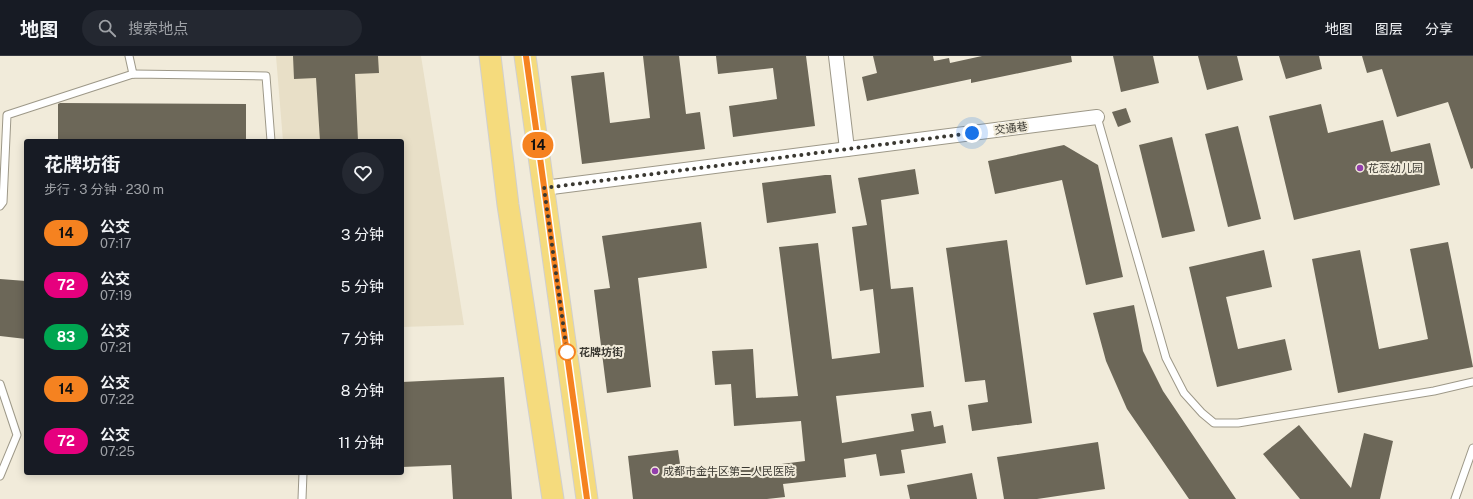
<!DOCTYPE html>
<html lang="zh">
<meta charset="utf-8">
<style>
body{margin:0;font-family:"Public Sans","Noto Sans SC",sans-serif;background:#242831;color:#f1f3f6;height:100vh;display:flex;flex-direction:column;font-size:15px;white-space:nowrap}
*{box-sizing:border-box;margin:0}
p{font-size:13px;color:#9ea1a6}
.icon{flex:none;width:22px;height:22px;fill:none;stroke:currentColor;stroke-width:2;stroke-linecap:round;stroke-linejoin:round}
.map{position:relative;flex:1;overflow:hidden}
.drawer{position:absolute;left:24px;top:83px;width:380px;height:336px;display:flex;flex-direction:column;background:#171b24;border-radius:4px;box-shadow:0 2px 10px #0003}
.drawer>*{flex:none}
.badge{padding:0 8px;border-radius:13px;font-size:14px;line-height:26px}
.you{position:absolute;width:20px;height:20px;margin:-10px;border:3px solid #fff;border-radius:50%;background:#1a73e8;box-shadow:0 0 0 6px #1a73e833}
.map>.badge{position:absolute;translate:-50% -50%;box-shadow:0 0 0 2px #fff}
.round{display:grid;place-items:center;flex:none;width:42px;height:42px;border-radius:21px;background:#242831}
.overview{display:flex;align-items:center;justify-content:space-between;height:68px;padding:0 20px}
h1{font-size:19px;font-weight:700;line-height:30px}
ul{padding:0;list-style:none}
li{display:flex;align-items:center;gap:12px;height:52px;padding:0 20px}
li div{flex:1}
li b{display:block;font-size:15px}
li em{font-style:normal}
li .badge{min-width:44px;font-weight:700;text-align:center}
header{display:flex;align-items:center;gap:24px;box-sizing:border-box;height:56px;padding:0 20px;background:#171b24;border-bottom:1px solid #363941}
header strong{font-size:19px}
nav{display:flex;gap:22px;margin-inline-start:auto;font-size:14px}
.search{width:280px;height:36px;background:#242831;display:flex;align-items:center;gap:10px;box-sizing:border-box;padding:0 14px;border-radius:22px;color:#9ea1a6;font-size:15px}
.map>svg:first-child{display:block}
.built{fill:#e8dfc7}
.building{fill:#6c6758}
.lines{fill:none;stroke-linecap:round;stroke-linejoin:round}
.lane-casing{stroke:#9d9888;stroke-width:9}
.street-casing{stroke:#9d9888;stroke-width:16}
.primary-casing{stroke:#d0cfce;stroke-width:23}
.lane{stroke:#fff;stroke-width:7}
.street{stroke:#fff;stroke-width:14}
.primary{stroke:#f5db7d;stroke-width:21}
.line-casing{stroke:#fff;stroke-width:9}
.line{stroke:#f58220;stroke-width:6}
.walk{stroke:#3a3831;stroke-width:4;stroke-dasharray:0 7.2}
.poi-dot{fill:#923eac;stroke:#f1ebda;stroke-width:1.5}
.stop-dot{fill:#fff;stroke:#f58220;stroke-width:2}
.labels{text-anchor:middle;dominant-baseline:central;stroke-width:4;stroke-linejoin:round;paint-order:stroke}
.street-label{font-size:11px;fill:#3a3831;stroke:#f1ebda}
.poi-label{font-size:11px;fill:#3a3831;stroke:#f1ebda;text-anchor:start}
.stop-label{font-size:11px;font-weight:bold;fill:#3a3831;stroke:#f1ebda;text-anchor:start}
</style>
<header>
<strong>地图</strong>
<div class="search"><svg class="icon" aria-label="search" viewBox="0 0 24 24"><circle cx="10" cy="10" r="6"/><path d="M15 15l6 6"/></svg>搜索地点</div>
<nav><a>地图</a><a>图层</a><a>分享</a></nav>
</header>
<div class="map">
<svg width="1473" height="443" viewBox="0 0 1473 443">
<rect width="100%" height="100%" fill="#f1ebda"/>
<polygon class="built" points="276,0 421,0 464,269 402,271 402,85 283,85"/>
<g class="building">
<polygon points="293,0 378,0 379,17 355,18 358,85 320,85 316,22 294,23"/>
<polygon points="643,0 679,0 686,58 700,56 705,93 582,108 571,20 604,16 610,67 650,62"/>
<polygon points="716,0 806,0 815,70 733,81 729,50 777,43 773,12 718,18"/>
<polygon points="873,0 933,0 934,5 949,2 950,7 982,0 1071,0 1072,6 971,27 971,23 867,45 862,21 877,17"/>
<polygon points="1113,0 1153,0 1159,27 1121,36"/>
<polygon points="1198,0 1237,0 1243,24 1207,34"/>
<polygon points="1279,0 1319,0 1322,13 1286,23"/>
<polygon points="1362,0 1473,0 1473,112 1471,113 1448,46 1397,61 1382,13 1367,17"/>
<polygon points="60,47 246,48 246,85 58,85 58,48"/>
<polygon points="1321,48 1328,77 1383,64 1391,96 1430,87 1440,129 1294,164 1269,60"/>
<polygon points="1126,52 1131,66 1118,71 1112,56"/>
<polygon points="1238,70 1261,163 1228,171 1205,78"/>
<polygon points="1172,81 1195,175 1162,182 1139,89"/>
<polygon points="1064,89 1098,109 1123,221 1086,229 1062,124 995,138 988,105"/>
<polygon points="915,113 919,138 881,144 891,233 913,231 924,331 836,340 842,387 914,375 911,358 931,355 934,371 943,369 946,387 901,394 905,417 880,420 876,398 844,403 846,421 783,428 785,441 767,443 633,443 628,400 678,394 682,421 805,405 801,365 734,370 731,328 715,329 712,295 753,293 756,342 798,340 779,191 818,187 832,303 880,297 873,233 860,235 852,171 867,169 858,122"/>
<polygon points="825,119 831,119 836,157 767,167 762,127"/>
<polygon points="701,166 707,212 638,222 651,331 607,337 594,234 610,232 602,180"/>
<polygon points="1007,184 1032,367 972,375 968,349 988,346 985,324 965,326 946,192"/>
<polygon points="1448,186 1473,311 1338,337 1312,203 1360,194 1379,293 1428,283 1410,193"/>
<polygon points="1264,194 1272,231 1226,241 1238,293 1285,283 1292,314 1217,331 1189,211"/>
<polygon points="0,223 26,225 26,283 0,280"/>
<polygon points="1134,249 1143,295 1163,335 1236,443 1189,443 1127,353 1106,305 1093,257"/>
<polygon points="504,321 512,443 453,443 451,409 402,411 402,326"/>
<polygon points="1299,369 1351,432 1364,377 1393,385 1380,443 1300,443 1263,398"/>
<polygon points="1098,386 1105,433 1037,443 1004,443 997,401"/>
<polygon points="972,417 977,443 910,443 907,429"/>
</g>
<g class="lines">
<g class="lane-casing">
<g id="lane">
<polyline points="129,0 133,18"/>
<polyline points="1097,61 1166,302 1184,337 1202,357 1214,367 1238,367 1434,335 1473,326"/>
<polyline points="0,150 3,146 7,59 133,18 266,20 271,85"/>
<polyline points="0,328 17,379 0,420"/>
<polyline points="302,443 303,417"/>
<polyline points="1455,443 1473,392"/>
</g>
</g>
<g class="street-casing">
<g id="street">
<polyline points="836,0 847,93"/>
<polyline points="544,132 1097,61"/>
</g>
</g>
<g class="primary-casing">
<g id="primary">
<polyline points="490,0 508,149 553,443"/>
<polyline points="525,0 587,443"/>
</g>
</g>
<use href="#lane" class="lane"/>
<use href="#street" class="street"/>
<use href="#primary" class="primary"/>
</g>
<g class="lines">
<g class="line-casing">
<polyline id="line" points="526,0 587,443"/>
</g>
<use href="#line" class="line"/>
<polyline class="walk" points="567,296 568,303 544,132 972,77"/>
</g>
<g class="poi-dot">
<circle cx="1360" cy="112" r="4"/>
<circle cx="655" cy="415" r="4"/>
</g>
<circle class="stop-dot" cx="567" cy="296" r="8"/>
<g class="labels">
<g class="street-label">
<text transform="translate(1011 72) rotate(-7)">交通巷</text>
</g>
<g class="poi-label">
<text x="1368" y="112">花蕊幼儿园</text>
<text x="663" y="415">成都市金牛区第二人民医院</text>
</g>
<g class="stop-label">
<text x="579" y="296">花牌坊街</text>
</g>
</g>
</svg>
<div class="you" style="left:972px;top:77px"></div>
<b class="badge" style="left:538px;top:89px;background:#f58220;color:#111">14</b>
<section class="drawer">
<div class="overview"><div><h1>花牌坊街</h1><p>步行 · 3 分钟 · 230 m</p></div><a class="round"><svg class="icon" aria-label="heart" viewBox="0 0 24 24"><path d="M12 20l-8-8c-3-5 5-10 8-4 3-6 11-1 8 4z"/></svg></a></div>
<ul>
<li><span class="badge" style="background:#f58220;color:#111">14</span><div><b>公交</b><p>07:17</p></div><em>3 分钟</em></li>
<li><span class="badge" style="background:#e6007e;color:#fff">72</span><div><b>公交</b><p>07:19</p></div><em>5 分钟</em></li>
<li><span class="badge" style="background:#00a651;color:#fff">83</span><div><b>公交</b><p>07:21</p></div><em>7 分钟</em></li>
<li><span class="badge" style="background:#f58220;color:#111">14</span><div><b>公交</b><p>07:22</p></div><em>8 分钟</em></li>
<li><span class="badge" style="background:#e6007e;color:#fff">72</span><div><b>公交</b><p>07:25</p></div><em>11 分钟</em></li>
</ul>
</section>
</div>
